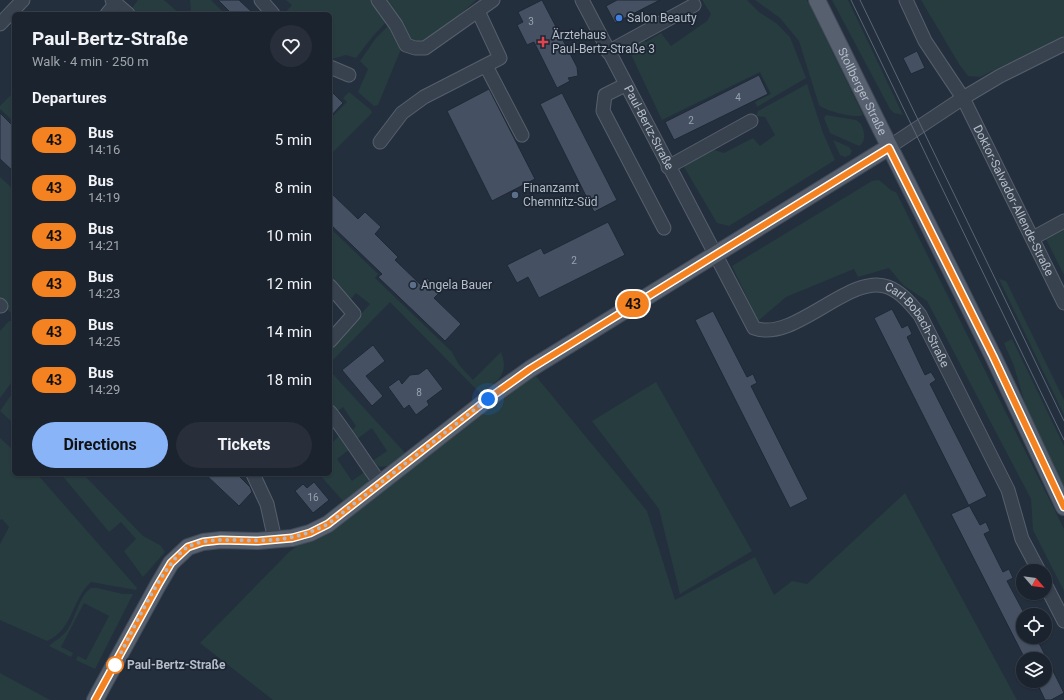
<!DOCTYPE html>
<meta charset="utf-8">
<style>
body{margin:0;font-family:Roboto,sans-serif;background:#282f3a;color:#f1f3f6;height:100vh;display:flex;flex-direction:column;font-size:15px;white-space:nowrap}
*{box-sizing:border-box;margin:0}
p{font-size:13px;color:#a0a4aa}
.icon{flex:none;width:22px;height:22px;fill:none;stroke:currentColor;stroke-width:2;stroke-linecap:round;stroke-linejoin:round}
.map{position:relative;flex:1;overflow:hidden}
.sheet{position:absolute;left:12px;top:12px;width:320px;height:464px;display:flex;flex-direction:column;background:#1b232e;border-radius:6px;box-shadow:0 1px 3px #0004,0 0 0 1px #39404a}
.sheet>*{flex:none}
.badge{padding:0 8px;border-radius:13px;font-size:14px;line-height:26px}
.needle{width:26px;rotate:118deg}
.controls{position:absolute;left:1016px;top:564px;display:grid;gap:8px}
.controls a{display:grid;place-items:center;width:36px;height:36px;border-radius:50%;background:#1b232e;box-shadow:0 1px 3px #0004,0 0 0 1px #39404a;font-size:20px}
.you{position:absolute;width:20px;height:20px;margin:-10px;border:3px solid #fff;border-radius:50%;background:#1a73e8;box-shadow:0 0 0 6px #1a73e833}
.map>.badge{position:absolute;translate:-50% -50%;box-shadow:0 0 0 2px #fff}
h2{padding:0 20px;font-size:15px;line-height:36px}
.round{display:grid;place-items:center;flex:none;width:42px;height:42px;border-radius:21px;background:#282f3a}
.summary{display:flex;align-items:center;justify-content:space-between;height:68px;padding:0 20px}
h1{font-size:19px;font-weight:700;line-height:30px}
.action{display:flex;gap:8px;margin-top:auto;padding:8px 20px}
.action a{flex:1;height:46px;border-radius:24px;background:#8ab4f8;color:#111;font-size:16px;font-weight:700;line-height:46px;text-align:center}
.action a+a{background:#282f3a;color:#f1f3f6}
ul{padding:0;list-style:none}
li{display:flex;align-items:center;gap:12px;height:48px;padding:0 20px}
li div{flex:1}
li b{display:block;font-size:15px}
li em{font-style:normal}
li .badge{min-width:44px;font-weight:700;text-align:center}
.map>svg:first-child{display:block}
.green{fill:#263c3f}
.building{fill:#455162;stroke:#1f2835}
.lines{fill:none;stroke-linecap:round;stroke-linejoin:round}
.minor-casing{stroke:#565f6c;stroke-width:15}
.major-casing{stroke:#414a57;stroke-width:18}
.minor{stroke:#38414e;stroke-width:13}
.major{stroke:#56606e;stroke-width:16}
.tram{stroke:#5a6575;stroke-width:1}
.line-casing{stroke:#fff;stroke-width:9}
.line{stroke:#f58220;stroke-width:6}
.walk{stroke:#b4bcc9;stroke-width:4;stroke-dasharray:0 7.2}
.shop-dot{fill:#3f7fe0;stroke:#1d2633;stroke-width:1.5}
.health-dot{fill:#e0444e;stroke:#1d2633;stroke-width:1.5}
.service-dot{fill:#5c6f8a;stroke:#1d2633;stroke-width:1.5}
.stop-dot{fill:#fff;stroke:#f58220;stroke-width:2}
.labels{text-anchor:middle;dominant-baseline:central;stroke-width:3.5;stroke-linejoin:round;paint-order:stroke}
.number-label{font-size:10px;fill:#98a1af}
.poi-label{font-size:12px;fill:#b4bcc9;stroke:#1d2633;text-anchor:start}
.street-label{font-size:12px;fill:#b4bcc9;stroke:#1d2633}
.stop-label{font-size:12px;font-weight:bold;fill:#b4bcc9;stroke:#1d2633;text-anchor:start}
</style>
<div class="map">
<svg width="1064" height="700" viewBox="0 0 1064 700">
<rect width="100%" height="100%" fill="#242f3e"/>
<g class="green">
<polygon points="138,0 164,0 180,14 133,14 130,11"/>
<polygon points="190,0 211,0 225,14 187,14 191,10"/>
<polygon points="286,0 373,0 388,20 373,36 356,58 346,55 332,59 330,58 330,14 284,14 292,5"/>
<path d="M387 0H476C466 9 429 45 416 42 409 40 405 32 401 27 395 18 387 11 387 0Z"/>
<polygon points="702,0 747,0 759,12 776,23 790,37 806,78 757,107 755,102 771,94 760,72 662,120 626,44 642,37 646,42 661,33 671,46 707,21 711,14"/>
<path d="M755 0H807L863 115C856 119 825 111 819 105L799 41 780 18Z"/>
<polygon points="832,0 848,0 903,115 894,113 890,109"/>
<polygon points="921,0 1064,0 1064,36 980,77 968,76 959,64"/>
<polygon points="391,23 401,42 401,49 378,105 374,106 358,92 368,69 360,61 376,38"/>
<polygon points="807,84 823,133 835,160 729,226 717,223 684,167 689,161 714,150 724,153 753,138 760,146 775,135 765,117 756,116 758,111"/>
<polygon points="14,92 14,122 0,109 0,106"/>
<polygon points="349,92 371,110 372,113 330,155 330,119 347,102 343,98"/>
<path d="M826 115 856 120 861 124C864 131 867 141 859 146L830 133 824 118Z"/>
<polygon points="833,140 849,147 852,151 850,155 845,157 840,155"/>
<polygon points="0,177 14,190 14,316 0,302"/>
<path d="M878 180C885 183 889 191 896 192L1064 529V591L1033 530 1031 499 927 301 903 285 889 268 858 277 854 269 786 297 758 321 732 266 872 181Z"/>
<polygon points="1064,226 1064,275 1045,237"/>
<path d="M330 228 378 274 375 278 452 352 459 365 473 380 501 352C510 374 497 382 480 393L390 302 330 363 331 348 370 304 356 293 350 300 330 278Z"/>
<polygon points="999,279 1006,281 1064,400 1064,415"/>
<polygon points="9,321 14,321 14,379 0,398 0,331"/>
<polygon points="1012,339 1064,446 1064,489 1028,414 1014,366 1004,343"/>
<polygon points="530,369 647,511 675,600 755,557 774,595 792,581 807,584 905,493 1017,700 273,700 200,643 289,552"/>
<polygon points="330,371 406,454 389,466 380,467 371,462 387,451 372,428 354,441 350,432 356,426 343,407 335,413 330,406"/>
<polygon points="656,382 752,551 680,594 659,509 592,421"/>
<polygon points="14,391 14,424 0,411"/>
<polygon points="341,434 350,449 337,459 352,481 367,470 370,478 369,483 343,501 319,474 330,474 330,445"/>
<path d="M0 438 14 451V474H37L137 588 136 590 91 582C71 600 74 629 47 641L0 620V544L9 527 2 519 0 520Z"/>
<polygon points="61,474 83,474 143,536 160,545 165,552 143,577 124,551 136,539 121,522 109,532"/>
<path d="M91 588H97L123 594H133L95 669 76 660 78 656 86 660 109 616 84 603 61 647 73 653 71 657 49 646C55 640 62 638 68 629 76 617 79 596 91 588Z"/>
<polygon points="0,673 50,700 0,700"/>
</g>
<g class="building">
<polygon points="218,0 239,0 254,14 232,14"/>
<polygon points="542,0 577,67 578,76 568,78 570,81 557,88 534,42 527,45 517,25 523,22 518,12"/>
<polygon points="617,0 660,0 615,23 606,6"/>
<polygon points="917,51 925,68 911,74 903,58"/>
<polygon points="759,75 768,94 674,140 665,122"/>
<polygon points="489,89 535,179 492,201 447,111"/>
<polygon points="330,90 343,103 330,117"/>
<polygon points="562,93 617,200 594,212 540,104"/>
<polygon points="0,113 14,127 14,172 0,159"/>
<polygon points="330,192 358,219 365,212 381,227 375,234 398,257 395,260 421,285 427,278 441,291 434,298 461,324 445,341 378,277 382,274 330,224"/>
<polygon points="608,222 625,255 539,298 528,277 517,283 507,265 541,248 544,254"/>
<polygon points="892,309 902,328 908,325 912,334 907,337 925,375 931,372 936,380 930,384 987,496 969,505 980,525 986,522 990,531 984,534 1003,572 1009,569 1013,578 1007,581 1023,611 1023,637 1036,637 1064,693 1051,700 1045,700 1036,681 1045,681 1045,659 1025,659 951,514 969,506 874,318"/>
<polygon points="713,311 747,377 753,374 757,383 751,386 808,499 790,508 695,320"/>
<polygon points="373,345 385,361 366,376 383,396 372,406 342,370"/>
<polygon points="427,368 443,389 427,401 429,405 416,415 409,405 404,409 388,387 399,379 402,384 410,375 419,374"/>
<polygon points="205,474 237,474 250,487 252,492 239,506"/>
<polygon points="314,482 329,500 313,513 295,491 303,484 307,488"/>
</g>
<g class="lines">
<g class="minor-casing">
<g id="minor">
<polyline points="112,0 128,14"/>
<polyline points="261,0 273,14"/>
<polyline points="378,0 396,25 406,45 415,48 425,48 493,0"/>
<path id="s1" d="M582 0 754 328C795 343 850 272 888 287 901 292 911 304 920 315L1008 490 1022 539 1039 571"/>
<polyline points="906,0 925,41 963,98 1000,76 1064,44"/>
<polyline points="107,14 116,3"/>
<polyline points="0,24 23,0"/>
<polyline points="608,52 694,5"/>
<polyline points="486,66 522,135"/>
<polyline points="330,67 349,75"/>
<polyline points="625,85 605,95 603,111 664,228"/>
<polyline points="380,142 402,113 424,97 500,58 478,11"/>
<path id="s2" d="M889 147 963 98 1064 303"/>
<polyline points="668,167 751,121"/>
<polyline points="1033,238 1064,221"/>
<polyline points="330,286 354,314 330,341"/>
<polyline points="0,305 1,306"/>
<path d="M330 412C348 435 363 460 380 483"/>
<polyline points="253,474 267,504 275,540"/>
<polyline points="1045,584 1064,621"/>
</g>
</g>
<g class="major-casing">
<g id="major">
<path id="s3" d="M817 0 993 356 1064 507"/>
<polyline points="95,700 158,585 171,563 188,547 203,542 221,540 258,541 292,538 310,533 328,524 488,399 530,369 889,147"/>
</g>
</g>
<use href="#minor" class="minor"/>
<use href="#major" class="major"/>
<g class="tram">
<polyline points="851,0 1064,440"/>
<polyline points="860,0 1064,421"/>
</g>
</g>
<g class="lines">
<g class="line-casing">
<polyline id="line" points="95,700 158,585 171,563 188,547 203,542 221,540 258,541 292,538 310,533 328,524 488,399 530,369 889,148 993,356 1064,507"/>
</g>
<use href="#line" class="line"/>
<path class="walk" d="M115 665 113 668C128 641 163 561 188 547 200 540 217 540 230 540 269 541 293 542 328 524L488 399"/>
</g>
<circle class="shop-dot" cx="619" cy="18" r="4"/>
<path class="health-dot" d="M541 36h4v4h4v4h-4v4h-4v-4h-4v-4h4z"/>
<g class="service-dot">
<circle cx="515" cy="195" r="4"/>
<circle cx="413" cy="285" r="4"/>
</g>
<circle class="stop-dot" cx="115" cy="665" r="8"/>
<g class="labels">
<g class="number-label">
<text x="531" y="21">3</text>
<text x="738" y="97">4</text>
<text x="691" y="120">2</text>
<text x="574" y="260">2</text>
<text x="419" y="392">8</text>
<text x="313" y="497">16</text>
</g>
<g class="poi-label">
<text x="627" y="18">Salon Beauty</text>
<text x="552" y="35">Ärztehaus<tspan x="552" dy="14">Paul-Bertz-Straße 3</tspan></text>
<text x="523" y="188">Finanzamt<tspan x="523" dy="14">Chemnitz-Süd</tspan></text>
<text x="421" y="285">Angela Bauer</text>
</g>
<g class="street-label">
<text stroke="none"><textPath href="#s3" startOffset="102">Stollberger Straße</textPath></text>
<text stroke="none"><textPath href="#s1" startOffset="144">Paul-Bertz-Straße</textPath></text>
<text stroke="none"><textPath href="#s2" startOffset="203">Doktor-Salvador-Allende-Straße</textPath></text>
<text stroke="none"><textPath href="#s1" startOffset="564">Carl-Bobach-Straße</textPath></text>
</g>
<g class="stop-label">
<text x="127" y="665">Paul-Bertz-Straße</text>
</g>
</g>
</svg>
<div class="controls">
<a><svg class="needle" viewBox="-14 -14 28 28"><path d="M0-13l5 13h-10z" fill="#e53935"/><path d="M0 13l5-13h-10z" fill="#a0a4aa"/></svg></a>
<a><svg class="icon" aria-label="locate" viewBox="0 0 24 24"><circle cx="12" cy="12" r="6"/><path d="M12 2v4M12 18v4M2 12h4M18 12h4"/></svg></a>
<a><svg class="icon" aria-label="layers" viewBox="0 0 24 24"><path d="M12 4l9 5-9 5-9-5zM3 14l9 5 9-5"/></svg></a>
</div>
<div class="you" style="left:488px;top:399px"></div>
<b class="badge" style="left:633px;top:304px;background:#f58220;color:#111">43</b>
<section class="sheet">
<div class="summary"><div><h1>Paul-Bertz-Straße</h1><p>Walk · 4 min · 250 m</p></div><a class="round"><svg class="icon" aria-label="heart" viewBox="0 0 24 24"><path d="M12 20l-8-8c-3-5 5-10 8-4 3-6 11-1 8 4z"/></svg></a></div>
<h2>Departures</h2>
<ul>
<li><span class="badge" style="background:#f58220;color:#111">43</span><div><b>Bus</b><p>14:16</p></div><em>5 min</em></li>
<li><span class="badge" style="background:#f58220;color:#111">43</span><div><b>Bus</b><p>14:19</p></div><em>8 min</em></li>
<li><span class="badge" style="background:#f58220;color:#111">43</span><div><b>Bus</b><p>14:21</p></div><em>10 min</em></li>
<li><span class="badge" style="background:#f58220;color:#111">43</span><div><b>Bus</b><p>14:23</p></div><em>12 min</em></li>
<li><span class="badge" style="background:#f58220;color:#111">43</span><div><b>Bus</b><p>14:25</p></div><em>14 min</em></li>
<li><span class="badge" style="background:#f58220;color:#111">43</span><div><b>Bus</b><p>14:29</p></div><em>18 min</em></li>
</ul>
<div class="action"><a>Directions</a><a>Tickets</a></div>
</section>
</div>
